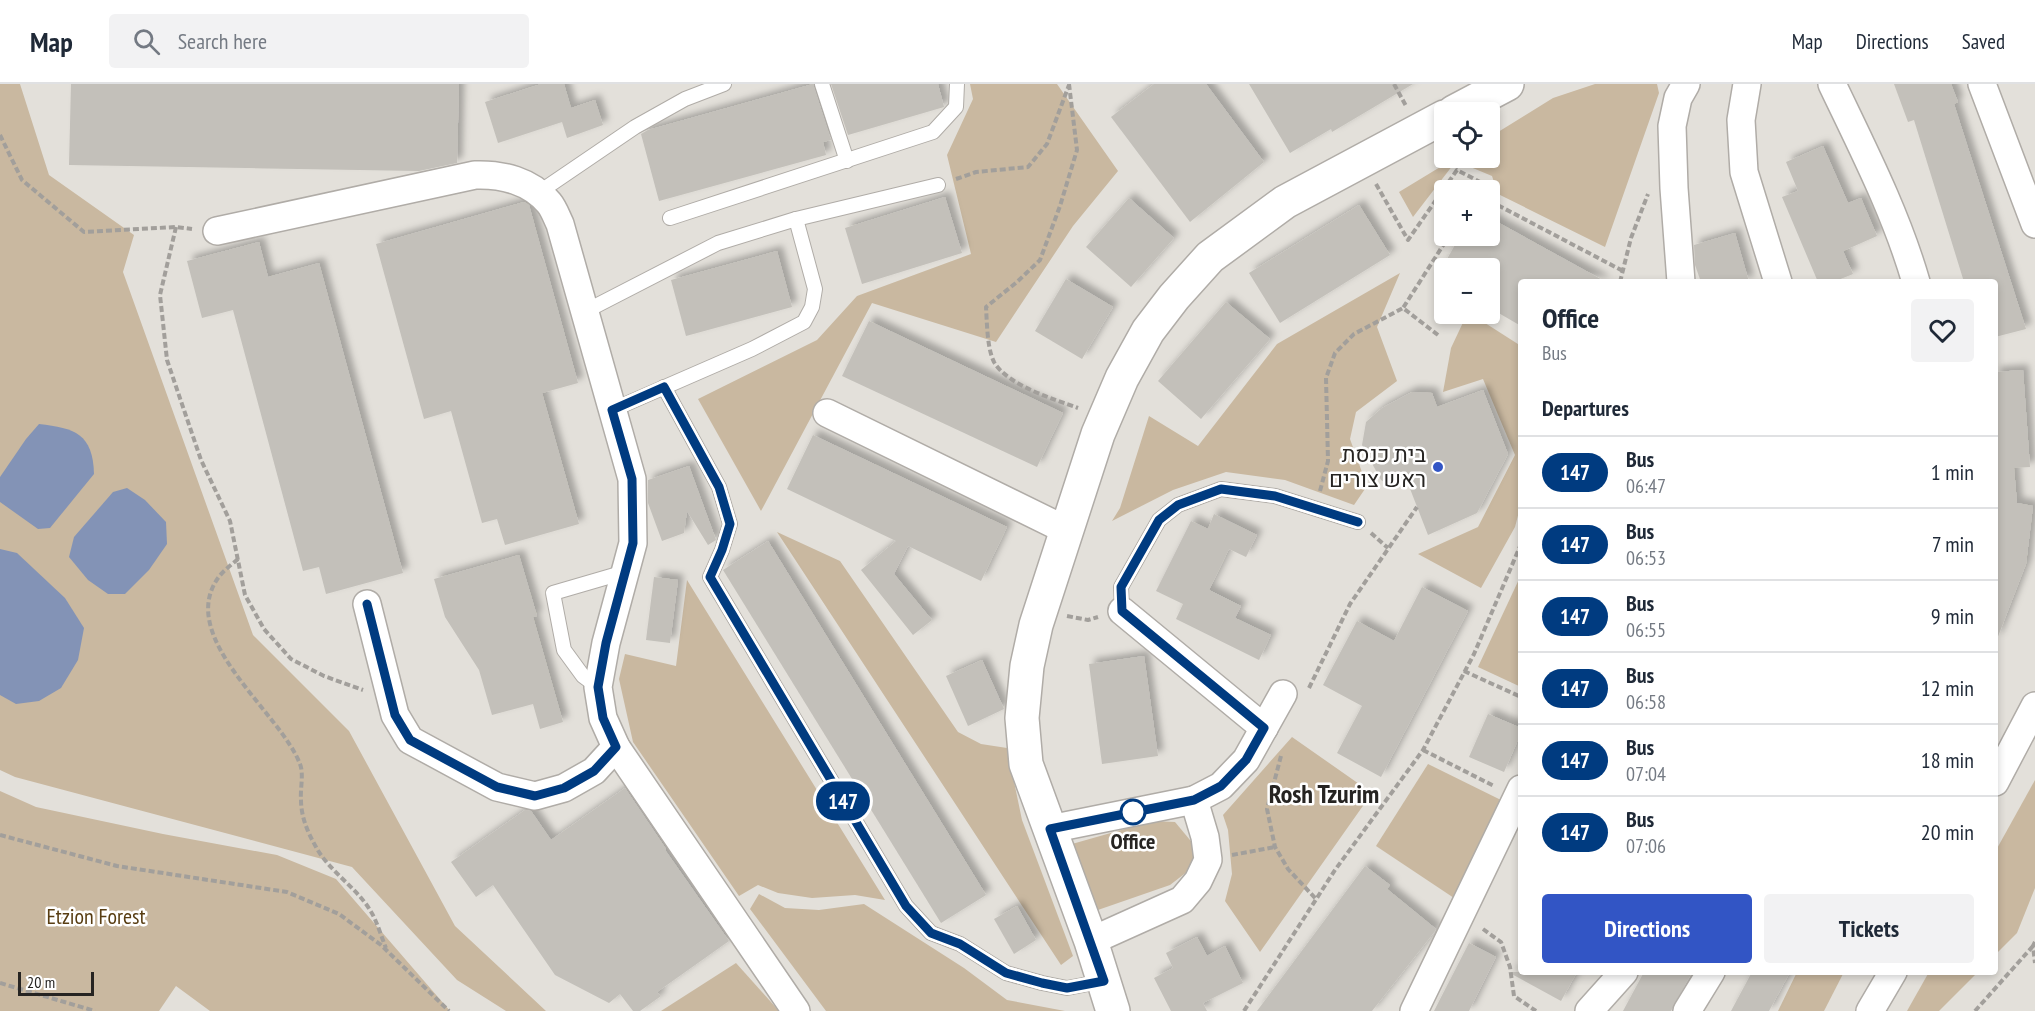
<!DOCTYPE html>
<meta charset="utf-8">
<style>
body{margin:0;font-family:"PT Sans Narrow",Heebo,sans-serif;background:#f2f2f3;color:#1f2937;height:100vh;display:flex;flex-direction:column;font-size:22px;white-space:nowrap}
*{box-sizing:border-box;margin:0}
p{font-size:20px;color:#747a83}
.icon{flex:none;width:33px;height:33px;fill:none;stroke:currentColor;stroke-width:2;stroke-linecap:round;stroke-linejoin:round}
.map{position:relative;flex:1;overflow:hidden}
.details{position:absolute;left:1518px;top:195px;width:480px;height:696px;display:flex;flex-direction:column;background:#fff;border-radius:6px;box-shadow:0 3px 9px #0003}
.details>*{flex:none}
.badge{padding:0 12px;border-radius:20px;font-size:21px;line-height:39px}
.tools{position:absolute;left:1434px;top:18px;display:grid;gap:12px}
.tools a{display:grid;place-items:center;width:66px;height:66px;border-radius:6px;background:#fff;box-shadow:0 3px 9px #0003;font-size:30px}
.scale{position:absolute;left:18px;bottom:15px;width:76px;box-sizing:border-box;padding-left:6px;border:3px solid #262422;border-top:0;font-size:16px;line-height:21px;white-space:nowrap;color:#262422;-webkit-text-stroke:4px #fff;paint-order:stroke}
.map>.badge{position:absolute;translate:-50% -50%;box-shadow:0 0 0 3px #fff}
h2{padding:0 24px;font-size:22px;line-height:54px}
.round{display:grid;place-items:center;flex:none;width:63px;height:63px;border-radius:6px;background:#f2f2f3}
.overview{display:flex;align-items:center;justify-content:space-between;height:102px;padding:0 24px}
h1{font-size:28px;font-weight:700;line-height:45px}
.cta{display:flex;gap:12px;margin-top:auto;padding:12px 24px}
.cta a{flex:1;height:69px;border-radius:6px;background:#3255c5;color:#fff;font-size:24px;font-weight:700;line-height:69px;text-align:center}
.cta a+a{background:#f2f2f3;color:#1f2937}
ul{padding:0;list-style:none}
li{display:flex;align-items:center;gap:18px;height:72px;padding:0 24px;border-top:2px solid #e0e1e3}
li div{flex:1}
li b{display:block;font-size:22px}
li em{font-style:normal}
li .badge{min-width:66px;font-weight:700;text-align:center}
header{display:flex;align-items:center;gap:36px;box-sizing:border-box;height:84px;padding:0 30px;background:#fff;border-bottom:2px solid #e0e1e3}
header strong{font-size:28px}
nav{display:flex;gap:33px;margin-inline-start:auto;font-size:21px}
.search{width:420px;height:54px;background:#f2f2f3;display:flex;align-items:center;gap:15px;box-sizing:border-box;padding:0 21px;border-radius:6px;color:#747a83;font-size:22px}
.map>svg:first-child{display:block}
.green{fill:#c9b8a0}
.water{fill:#8393b6}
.building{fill:#c3c0ba;filter:url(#shadow)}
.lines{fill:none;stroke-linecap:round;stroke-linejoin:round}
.lane-casing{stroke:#b0aca7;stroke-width:16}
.street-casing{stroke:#b0aca7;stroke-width:30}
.secondary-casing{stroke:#b0aca7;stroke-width:36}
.path{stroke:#a29f9b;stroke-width:4;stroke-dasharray:6 3;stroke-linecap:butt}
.lane{stroke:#fff;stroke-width:14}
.street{stroke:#fff;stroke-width:27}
.secondary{stroke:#fff;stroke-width:33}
.line-casing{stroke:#fff;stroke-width:14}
.line{stroke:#003b80;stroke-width:9}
.poi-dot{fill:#3255c5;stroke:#fff;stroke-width:2}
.stop-dot{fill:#fff;stroke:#003b80;stroke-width:3}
.labels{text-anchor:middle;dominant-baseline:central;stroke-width:5;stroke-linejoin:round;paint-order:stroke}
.poi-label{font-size:22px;fill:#262422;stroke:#fff;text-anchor:end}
.stop-label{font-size:22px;font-weight:bold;fill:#262422;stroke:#fff}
.park-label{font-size:22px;fill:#583d12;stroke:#fff}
.quarter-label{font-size:26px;font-weight:bold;fill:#262422;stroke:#fff}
</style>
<header>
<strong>Map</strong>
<div class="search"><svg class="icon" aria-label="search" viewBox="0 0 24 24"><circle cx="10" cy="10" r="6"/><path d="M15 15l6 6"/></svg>Search here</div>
<nav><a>Map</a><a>Directions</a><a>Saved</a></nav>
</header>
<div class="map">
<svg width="2035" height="927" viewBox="0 0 2035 927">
<defs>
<filter id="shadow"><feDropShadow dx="5.5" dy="-5.5" stdDeviation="3" flood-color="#0004"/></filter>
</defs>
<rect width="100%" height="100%" fill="#e3e0da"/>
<g class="green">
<polygon points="0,0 20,0 49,91 134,151 123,188 253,551 349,647 455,842 546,927 506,927 457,896 352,783 15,693 0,686"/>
<polygon points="970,0 1057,0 1118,87 1073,142 996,258 872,219 761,427 698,315 817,256 857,212 971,170 947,71 973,15"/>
<polygon points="1595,0 1657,0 1659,9 1605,163 1498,110 1492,92 1456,77 1413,133 1399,108 1455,74 1490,74 1490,53 1553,14"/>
<polygon points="1400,189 1377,243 1397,297 1356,328 1350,355 1367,402 1354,421 1285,396 1226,388 1173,406 1112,437 1120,424 1149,332 1198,362 1277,260"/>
<polygon points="1467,230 1471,230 1521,262 1521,420 1515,443 1481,504 1418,470 1478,443 1515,371 1483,295 1443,308 1451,264"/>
<polygon points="777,448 840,477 958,648 981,660 1007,664 1022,736 1073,872 1061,881"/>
<polygon points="1521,491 1521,603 1478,583"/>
<polygon points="687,496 885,816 855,811 812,814 778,809 758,801 739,812 633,658 619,595 625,570 676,582"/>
<polygon points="1292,653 1372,709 1260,868 1225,817 1232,790 1228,746 1223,731"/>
<polygon points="1428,680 1503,717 1457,816 1376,762"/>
<polygon points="2035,696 2035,804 2017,849 1995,871 1995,768"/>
<polygon points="0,707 36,723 163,750 277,771 336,795 450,927 210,927 176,902 159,927 0,927"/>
<polygon points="1153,737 1175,738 1195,762 1192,784 1170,801 1095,827 1072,760"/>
<polygon points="759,810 785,824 819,826 864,820 964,884 1007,916 1065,927 826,927 750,825"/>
<polygon points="736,879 779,927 661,927"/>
<polygon points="1797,888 1844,888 1824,927 1778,927"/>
<polygon points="1929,888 1978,888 1939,927 1907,927"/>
</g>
<g class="water">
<path d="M39 340C75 344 93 350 94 390L50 444 38 445 0 418V393L26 355Z"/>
<polygon points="127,404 145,416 166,438 167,460 149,486 125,510 108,510 88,496 69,473 74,453 113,408"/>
<polygon points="0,465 17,469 65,514 84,544 78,576 61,604 39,617 16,620 0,611"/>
</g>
<g class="building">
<polygon points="71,0 459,0 457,79 419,87 69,81"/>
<polygon points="541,0 564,0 571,24 595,16 603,41 567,54 562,38 498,59 485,18"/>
<polygon points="813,0 831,56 823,58 826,71 659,117 641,50 648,46"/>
<polygon points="831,0 938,0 944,23 848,51"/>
<polygon points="1154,0 1206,0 1264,78 1190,138 1111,33"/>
<polygon points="1249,0 1413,0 1332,48 1331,45 1290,69"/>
<polygon points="1894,0 1951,0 1958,18 1954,20 2026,245 1995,253 1995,198 1964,198 1914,36 1908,38"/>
<polygon points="1823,62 1848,119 1861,114 1877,152 1843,167 1853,190 1833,198 1818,198 1782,113 1798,107 1786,78"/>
<polygon points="945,113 962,169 862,200 845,144"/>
<polygon points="1129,114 1174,154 1131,203 1086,163"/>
<polygon points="524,118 529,121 578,299 542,309 579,440 505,461 497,435 482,439 451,327 424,335 376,160"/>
<polygon points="1359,121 1390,171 1280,239 1249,189"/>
<polygon points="1490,134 1606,198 1521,198 1521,242 1490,224 1490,184 1442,184 1460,152 1490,152"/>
<polygon points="1735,149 1749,198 1701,198 1695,181 1694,161"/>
<polygon points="259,158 268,193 319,179 403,489 326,510 319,483 303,487 233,226 202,234 187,177"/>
<polygon points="777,167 792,223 686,252 671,196"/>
<polygon points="1066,195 1113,223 1082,275 1035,247"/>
<polygon points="1226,218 1270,255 1201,335 1158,297"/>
<polygon points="869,237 1063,329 1037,383 842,292"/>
<polygon points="2023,286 2030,383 2014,384 2017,419 2033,422 2026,480 1997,555 1995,555 1995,288"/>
<polygon points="1483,306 1508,370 1477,429 1428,451 1407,397 1394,405 1381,396 1362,361 1366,338 1382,324 1412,308 1432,309 1437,323"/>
<polygon points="813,351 1007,443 981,497 908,462 894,490 932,536 913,551 861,486 896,457 787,405"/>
<polygon points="689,382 716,456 708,461 687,427 684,449 662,457 648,419 648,396"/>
<polygon points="1214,430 1257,451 1246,473 1229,465 1209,506 1241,522 1235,534 1271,551 1259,576 1176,535 1183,520 1156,507 1191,437 1208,445"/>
<polygon points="768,457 986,811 941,839 723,486"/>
<polygon points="519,471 537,532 533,533 563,638 540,645 533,620 492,631 479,586 445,533 434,495"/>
<polygon points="654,493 678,496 670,559 646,556"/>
<polygon points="1422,503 1468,527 1381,693 1337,669 1362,622 1323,601 1357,537 1394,557"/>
<polygon points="1144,572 1158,672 1102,680 1089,580"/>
<polygon points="982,576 1004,625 968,642 946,592"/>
<polygon points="1488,630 1521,644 1521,649 1504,688 1469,673"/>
<polygon points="625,704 666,765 665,766 729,857 657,908 661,912 640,927 633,927 620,910 609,919 555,891 493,801 476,813 451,778 525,726 531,727 551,756"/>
<polygon points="1365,782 1390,801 1387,805 1436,845 1435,847 1372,927 1257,927"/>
<polygon points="1017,822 1036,856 1014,870 994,835"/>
<polygon points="1197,853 1207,872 1225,862 1243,899 1203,919 1207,927 1171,927 1154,894 1173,884 1166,869"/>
<polygon points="1469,859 1496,873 1469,927 1434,927"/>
<polygon points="1508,888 1577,888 1561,917"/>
<polygon points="1644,888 1692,888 1671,927 1623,927"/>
<polygon points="1752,888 1790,888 1769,927 1731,927"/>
</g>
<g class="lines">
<g class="lane-casing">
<g id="lane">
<polyline points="822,0 847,77"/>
<polyline points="538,109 635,43 685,15 724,0"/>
<polyline points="670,134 933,48 956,23 957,0"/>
<polyline points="584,228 718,159 796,135 938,101"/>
<polyline points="664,303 719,403 730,440 722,466 710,493 906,822 931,849 960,860 1006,889 1042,899 1067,904 1104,897"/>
<polyline points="612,326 752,265 804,238 812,223 815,205 796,135"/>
<polyline points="1122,527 1121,503 1159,436 1178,421 1221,405 1275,412 1358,438"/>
<polyline points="598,603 583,592 564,566 553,509 625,488"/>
</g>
</g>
<g class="street-casing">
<g id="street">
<polyline points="1747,0 1741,36 1744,88 1778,198"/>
<path d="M1832 0C1863 65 1896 129 1916 198"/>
<polyline points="1982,0 2035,140"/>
<path d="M217 147 475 91C502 90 531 97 549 119 554 125 557 134 560 140L632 395 633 459 606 559 598 603 603 634 616 663 796 927"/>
<polyline points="1681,198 1674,104 1672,42 1678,14 1686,0"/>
<polyline points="827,329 1066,446"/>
<polyline points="367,520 395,631 410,656 497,703 535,712 564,704 594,687 616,663"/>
<polyline points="1122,527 1264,644"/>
<polyline points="1995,698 2035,622"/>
<polyline points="1050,745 1194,716 1221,702 1246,676 1283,610"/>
<polyline points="1091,857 1182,816 1198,797 1208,776 1205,753 1194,716"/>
<polyline points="1414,927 1521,705"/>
<polyline points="1589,927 1624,888"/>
<polyline points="1687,927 1711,888"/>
<polyline points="1870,927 1893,888"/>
</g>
</g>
<g class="secondary-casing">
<g id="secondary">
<polyline points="1454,28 1507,0"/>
<polyline points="1113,927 1091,857 1026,680 1022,634 1027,582 1036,541 1098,350 1122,294 1148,247 1174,213 1210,173 1285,118 1444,33"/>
</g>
</g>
<g class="path">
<path d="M1069 0 1077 66 1060 122 1040 176 1017 198 986 223C987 239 987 264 994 278 1008 302 1054 315 1078 324"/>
<polyline points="1394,0 1406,22"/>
<polyline points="0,51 22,96 84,148 176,143 192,145"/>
<polyline points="956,95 976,88 1028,83 1047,60 1069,1"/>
<polyline points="1376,100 1408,156 1457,86 1482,99 1478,106"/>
<polyline points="1490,117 1623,187"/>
<polyline points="176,143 160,211 167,276 201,376 230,437 245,511 264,545 291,575 324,592 363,606"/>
<polyline points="1620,198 1631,154 1648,110"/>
<polyline points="1438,251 1403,224 1449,152"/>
<polyline points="1320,407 1328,377 1326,294 1335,269 1354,250 1403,224"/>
<polyline points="1371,449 1388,464"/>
<path d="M238 475C231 481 223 487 218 494 176 554 280 628 300 680 304 690 300 705 301 716 301 733 308 749 316 763 329 787 356 803 370 826 377 837 381 852 386 864"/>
<polyline points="1067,532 1088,536 1098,533"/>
<polyline points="1464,587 1521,613"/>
<polyline points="1309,604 1350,520 1417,423"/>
<polyline points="1423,666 1494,702"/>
<polyline points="1281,672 1267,725 1275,763 1288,785 1316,815"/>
<polyline points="0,751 117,782 287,808 339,830 381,861 449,927"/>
<polyline points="1232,771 1275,763"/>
<polyline points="1483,845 1501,858 1510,883 1514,912 1536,927"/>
<polyline points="2035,858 2033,862 2035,879"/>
<polyline points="0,899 95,927"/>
<polyline points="1244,927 1335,786 1423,666 1474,570 1521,460"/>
<polyline points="1975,927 2033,862"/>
</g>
<use href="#lane" class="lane"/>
<use href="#street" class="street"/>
<use href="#secondary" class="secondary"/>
</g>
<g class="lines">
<g class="line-casing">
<polyline id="line" points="367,520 395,631 410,656 497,703 535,712 564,704 594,687 616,663 603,634 598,603 606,559 633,459 632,395 612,326 664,303 719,403 730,440 722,466 710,493 906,822 931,849 960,860 1006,889 1042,899 1067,904 1104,897 1050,745 1194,716 1221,702 1246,676 1264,644 1122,527 1121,503 1159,436 1178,421 1221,405 1275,412 1358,438"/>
</g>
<use href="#line" class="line"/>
</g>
<circle class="poi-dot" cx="1438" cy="383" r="6"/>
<circle class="stop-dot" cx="1133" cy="728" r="12"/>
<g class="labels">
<g class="poi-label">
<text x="1426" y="370">בית כנסת<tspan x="1426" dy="25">ראש צורים</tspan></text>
</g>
<g class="stop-label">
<text x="1133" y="757">Office</text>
</g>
<g class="park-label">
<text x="96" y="832">Etzion Forest</text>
</g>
<g class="quarter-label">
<text x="1324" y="709">Rosh Tzurim</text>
</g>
</g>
</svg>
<div class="tools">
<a><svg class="icon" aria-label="locate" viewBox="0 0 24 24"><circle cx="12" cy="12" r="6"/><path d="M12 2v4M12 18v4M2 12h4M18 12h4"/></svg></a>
<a>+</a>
<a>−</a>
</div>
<div class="scale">20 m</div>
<b class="badge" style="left:843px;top:717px;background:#003b80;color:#fff">147</b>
<section class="details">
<div class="overview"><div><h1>Office</h1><p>Bus</p></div><a class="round"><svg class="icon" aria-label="heart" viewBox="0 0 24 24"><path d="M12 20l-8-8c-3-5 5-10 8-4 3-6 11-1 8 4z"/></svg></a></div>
<h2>Departures</h2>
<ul>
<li><span class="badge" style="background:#003b80;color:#fff">147</span><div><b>Bus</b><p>06:47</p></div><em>1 min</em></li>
<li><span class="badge" style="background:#003b80;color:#fff">147</span><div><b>Bus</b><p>06:53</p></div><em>7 min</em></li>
<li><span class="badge" style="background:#003b80;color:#fff">147</span><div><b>Bus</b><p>06:55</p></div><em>9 min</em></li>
<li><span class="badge" style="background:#003b80;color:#fff">147</span><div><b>Bus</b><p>06:58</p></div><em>12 min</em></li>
<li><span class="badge" style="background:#003b80;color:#fff">147</span><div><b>Bus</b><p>07:04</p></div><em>18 min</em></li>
<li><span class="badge" style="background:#003b80;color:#fff">147</span><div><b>Bus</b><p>07:06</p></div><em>20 min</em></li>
</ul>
<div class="cta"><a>Directions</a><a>Tickets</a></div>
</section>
</div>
